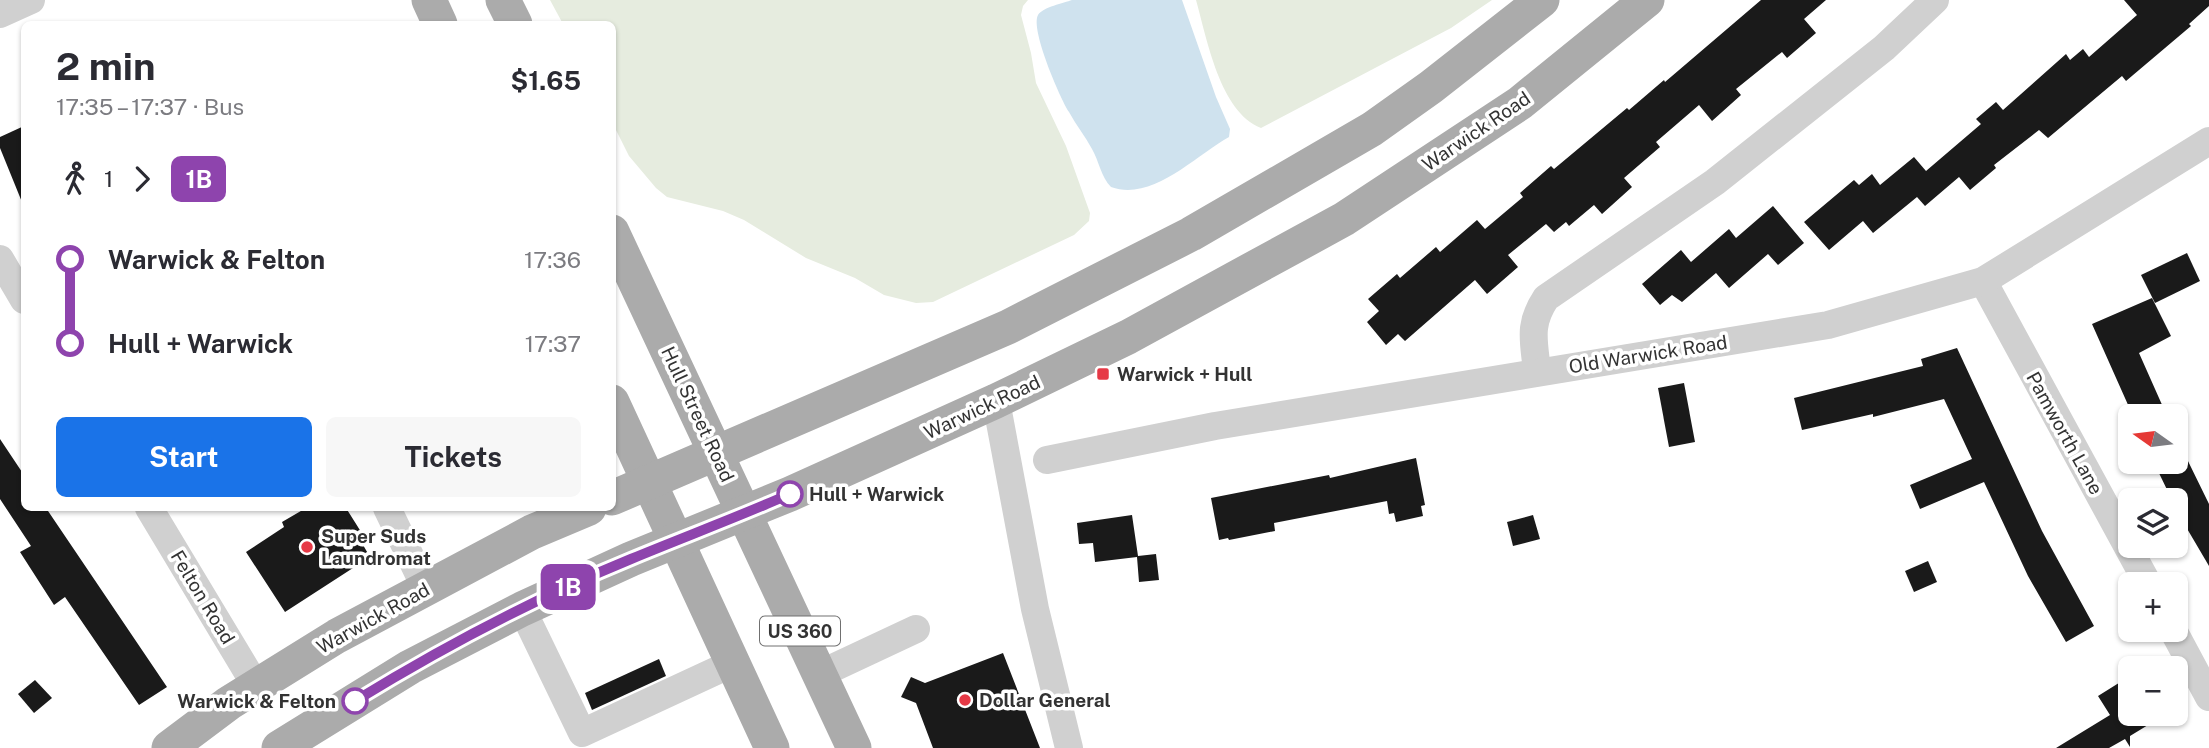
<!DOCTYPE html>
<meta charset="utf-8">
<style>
body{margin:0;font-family:"Public Sans",sans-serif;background:#f7f7f7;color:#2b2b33;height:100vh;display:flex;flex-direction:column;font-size:26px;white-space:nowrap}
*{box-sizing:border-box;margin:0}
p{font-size:23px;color:#7c7c81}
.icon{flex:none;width:38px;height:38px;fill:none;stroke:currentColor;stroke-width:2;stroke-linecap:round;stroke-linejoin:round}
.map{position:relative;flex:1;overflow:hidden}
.details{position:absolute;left:21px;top:21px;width:595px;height:490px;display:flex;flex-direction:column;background:#fff;border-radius:10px;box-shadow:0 2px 5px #0004}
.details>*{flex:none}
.badge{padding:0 14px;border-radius:10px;font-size:24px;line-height:46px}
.needle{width:46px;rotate:284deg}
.fabs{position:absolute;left:2118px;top:404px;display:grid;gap:14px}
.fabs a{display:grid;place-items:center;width:70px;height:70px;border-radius:10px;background:#fff;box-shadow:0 2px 5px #0004;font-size:35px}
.map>.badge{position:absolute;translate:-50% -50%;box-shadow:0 0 0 4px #fff}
.legs{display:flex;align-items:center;gap:10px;height:77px;padding:0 35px;font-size:23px}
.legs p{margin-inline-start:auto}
.summary{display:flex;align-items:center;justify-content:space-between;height:119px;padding:0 35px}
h1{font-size:38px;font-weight:700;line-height:52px}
.primary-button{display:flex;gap:14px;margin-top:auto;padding:14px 35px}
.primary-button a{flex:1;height:80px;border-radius:10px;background:#1a73e8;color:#fff;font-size:28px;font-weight:700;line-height:80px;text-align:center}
.primary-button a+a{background:#f7f7f7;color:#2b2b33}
ul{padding:0 35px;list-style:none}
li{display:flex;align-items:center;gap:24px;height:84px;font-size:26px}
li i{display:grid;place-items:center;width:10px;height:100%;margin:0 9px;background:currentColor}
li i::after{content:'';width:18px;height:18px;margin:-9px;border:5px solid;border-radius:50%;background:#fff}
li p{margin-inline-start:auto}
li:first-child i{background:linear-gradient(#0000 50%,currentColor 0)}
li:last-child i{background:linear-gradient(currentColor 50%,#0000 0)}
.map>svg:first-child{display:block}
.green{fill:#e6ecdf}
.water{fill:#cfe2ee}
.building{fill:#1a1a1a}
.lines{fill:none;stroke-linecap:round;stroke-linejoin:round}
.minor{stroke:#d0d0d0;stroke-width:28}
.major{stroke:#ababab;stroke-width:35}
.line-1-casing{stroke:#fff;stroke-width:16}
.line-1{stroke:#8e44ad;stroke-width:10}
.poi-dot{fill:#e63946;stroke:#fff;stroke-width:2.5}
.stop-1-dot{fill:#fff;stroke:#8e44ad;stroke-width:3.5}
.labels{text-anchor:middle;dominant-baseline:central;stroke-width:7;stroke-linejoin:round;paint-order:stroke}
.shield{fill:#fff;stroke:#707070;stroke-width:2}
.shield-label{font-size:18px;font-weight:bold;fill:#333}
.street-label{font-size:19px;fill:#333;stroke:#fff}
.poi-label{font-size:19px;font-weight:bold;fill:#333;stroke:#fff;text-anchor:start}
.stop-label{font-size:19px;font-weight:bold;fill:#333;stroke:#fff;text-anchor:start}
</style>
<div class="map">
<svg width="2209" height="748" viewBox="0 0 2209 748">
<rect width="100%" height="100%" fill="#fff"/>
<g class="green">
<polygon points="550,0 1028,0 1023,6 1021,15 1031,53 1036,83 1066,146 1090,213 1089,221 1074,235 933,302 916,303 884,295 855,278 806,258 744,220 723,211 667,197 656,188 629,156 613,124 612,24 563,24"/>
<path d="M1196 0H1492L1451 28 1261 128C1220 112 1207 39 1196 0Z"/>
</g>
<path class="water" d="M1072 0H1182L1216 97 1230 129 1229 137C1195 156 1152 202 1111 187 1101 177 1099 161 1092 149 1085 136 1076 125 1069 112 1060 98 1030 29 1038 15 1043 7 1064 3 1072 0Z"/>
<g class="building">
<polygon points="1761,0 1826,0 1804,19 1816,33 1787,58 1782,52 1736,89 1741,95 1712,121 1699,105 1656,142 1660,147 1624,178 1632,187 1602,214 1594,205 1569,226 1566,222 1554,232 1546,224 1508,255 1518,267 1487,294 1475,280 1405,341 1398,334 1386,345 1367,322 1379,311 1368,299 1397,274 1400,278 1436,247 1440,252 1477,220 1485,229 1523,197 1520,193 1551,166 1554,169 1627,108 1629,110 1664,80 1665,82"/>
<polygon points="2124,0 2209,0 2209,6 2189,24 2191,26 2126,81 2122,76 2048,138 2039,130 1994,165 1996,168 1970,190 1959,177 1925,206 1917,197 1873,233 1863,221 1829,250 1804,222 1854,180 1859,185 1872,174 1880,185 1914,157 1926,171 1981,124 1976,119 1996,102 2003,110 2066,54 2070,60 2083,49 2089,57 2137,15"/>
<polygon points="24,126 24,207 0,148 0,137"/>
<polygon points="1773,206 1804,243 1778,265 1768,254 1729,288 1716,273 1682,302 1672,295 1660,305 1642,284 1681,250 1691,262 1729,229 1736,238"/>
<polygon points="2187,253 2200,281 2155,303 2141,275"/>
<polygon points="2152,298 2171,336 2139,353 2167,416 2133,416 2092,324"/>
<polygon points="1957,348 2042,531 2094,626 2066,642 2028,576 1984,482 1920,509 1910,485 1972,459 1944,399 1873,417 1873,414 1802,430 1794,398 1923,366 1921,359"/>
<polygon points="1684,383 1695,442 1669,447 1658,388"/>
<polygon points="0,439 24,475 24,508 46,508 167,687 139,705 65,597 54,605 20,552 31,546 0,499"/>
<polygon points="2186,457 2209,504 2209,566 2179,515 2175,500 2172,500 2158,471"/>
<polygon points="1416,458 1425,505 1421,506 1423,516 1396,522 1394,513 1389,514 1387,501 1274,523 1275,531 1229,540 1228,538 1219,540 1211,498 1329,475 1330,478"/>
<polygon points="306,508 346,508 363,535 359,538 370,557 285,612 246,552 284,527 282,522"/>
<polygon points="1132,515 1138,556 1156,554 1159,580 1139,582 1137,557 1095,562 1093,543 1079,544 1077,523"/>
<polygon points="1533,515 1540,539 1513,546 1507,522"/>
<polygon points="1928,561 1937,582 1914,592 1905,571"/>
<polygon points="1003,653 1040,748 933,748 916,703 901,697 911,677 925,683"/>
<polygon points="659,659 666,676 592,710 585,693"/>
<polygon points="2130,676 2130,714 2166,714 2130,736 2130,747 2125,739 2109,748 2056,748 2110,715 2098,696"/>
<polygon points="35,680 52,698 34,713 18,694"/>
</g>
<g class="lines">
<g class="minor">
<polyline points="0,14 31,0"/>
<polyline points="0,259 24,300"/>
<polyline points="1983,281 2148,584"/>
<path d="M1537 371C1534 341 1528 325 1546 298L1715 182 1884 48 1935 0"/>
<polyline points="996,401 1035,609 1069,748"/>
<polyline points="1047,460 1215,426 1828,325 1983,281 2209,141"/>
<polyline points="149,508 256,686"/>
<polyline points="387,508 426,589"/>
<polyline points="522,609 582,733 733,663"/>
<polyline points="2173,630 2209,697"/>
<polyline points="820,674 916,629"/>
</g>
<g class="major">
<polyline points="429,0 440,24"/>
<polyline points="503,0 515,24"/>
<polyline points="612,232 854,748"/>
<polyline points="612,402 772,748"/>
<polyline points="612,498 1008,327 1191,234 1372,129 1431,87 1542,0"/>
<polyline points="169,748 229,703 337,636 532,532 589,508"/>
<polyline points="279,748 410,667 522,609 631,559 790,494 996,401 1128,337 1344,219 1520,103 1647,0"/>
</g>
</g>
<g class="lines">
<g class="line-1-casing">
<path id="line-1" d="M355 701C443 647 536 598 631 559 684 537 738 517 790 494"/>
</g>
<use href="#line-1" class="line-1"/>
</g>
<g class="poi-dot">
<rect x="1096" y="367" width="14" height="14" rx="3.5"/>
<circle cx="307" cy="547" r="7"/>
<circle cx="965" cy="700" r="7"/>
</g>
<g class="stop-1-dot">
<circle cx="790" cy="494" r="12"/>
<circle cx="355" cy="701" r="12"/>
</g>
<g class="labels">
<rect class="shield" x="760" y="616.5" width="80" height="29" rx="5"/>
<g class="shield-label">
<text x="800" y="631">US 360</text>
</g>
<g class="street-label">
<text transform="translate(1476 131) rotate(-34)">Warwick Road</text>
<text transform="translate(1648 354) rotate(-9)">Old Warwick Road</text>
<text transform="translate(982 407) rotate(-25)">Warwick Road</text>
<text transform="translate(698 414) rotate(65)">Hull Street Road</text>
<text transform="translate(2065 433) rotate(61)">Pamworth Lane</text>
<text transform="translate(203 597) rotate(59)">Felton Road</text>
<text transform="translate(373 618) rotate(-29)">Warwick Road</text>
</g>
<g class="poi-label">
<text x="1117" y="374">Warwick + Hull</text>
<text x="321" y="536">Super Suds<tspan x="321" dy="22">Laundromat</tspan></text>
<text x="979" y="700">Dollar General</text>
</g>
<g class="stop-label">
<text x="809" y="494">Hull + Warwick</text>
<text x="336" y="701" text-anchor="end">Warwick &amp; Felton</text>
</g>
</g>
</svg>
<div class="fabs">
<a><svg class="needle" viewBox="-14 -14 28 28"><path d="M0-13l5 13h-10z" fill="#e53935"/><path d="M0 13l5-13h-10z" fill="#7c7c81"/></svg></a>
<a><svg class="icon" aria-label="layers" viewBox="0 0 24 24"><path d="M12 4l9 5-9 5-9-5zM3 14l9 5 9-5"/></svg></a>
<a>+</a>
<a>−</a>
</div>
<b class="badge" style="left:568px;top:587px;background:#8e44ad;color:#fff">1B</b>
<section class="details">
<div class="summary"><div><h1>2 min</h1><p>17:35 – 17:37 · Bus</p></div><b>$1.65</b></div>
<div class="legs"><svg class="icon" aria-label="walk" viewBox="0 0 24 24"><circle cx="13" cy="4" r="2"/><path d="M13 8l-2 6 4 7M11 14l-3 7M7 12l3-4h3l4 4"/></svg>1<svg class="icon" aria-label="forward" viewBox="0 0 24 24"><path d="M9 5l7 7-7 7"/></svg><b class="badge" style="background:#8e44ad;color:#fff">1B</b></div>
<ul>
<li><i style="color:#8e44ad"></i><b>Warwick &amp; Felton</b><p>17:36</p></li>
<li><i style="color:#8e44ad"></i><b>Hull + Warwick</b><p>17:37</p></li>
</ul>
<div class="primary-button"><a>Start</a><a>Tickets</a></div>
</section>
</div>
